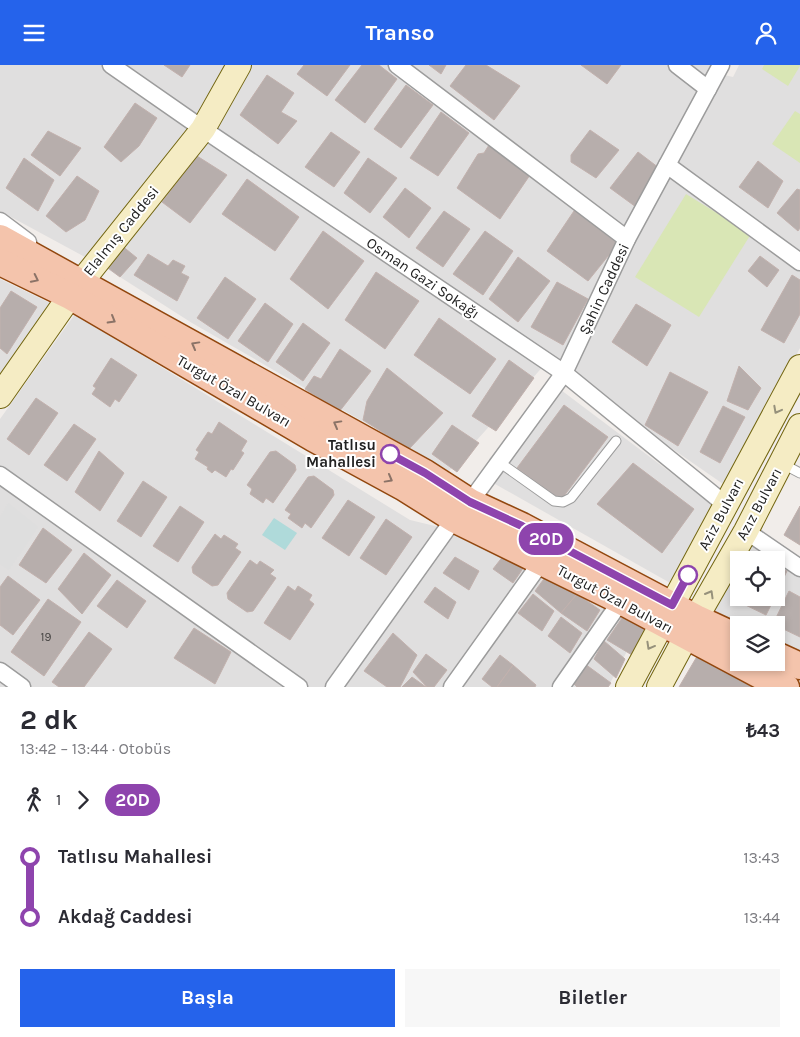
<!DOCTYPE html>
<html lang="tr">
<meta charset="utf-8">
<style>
body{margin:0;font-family:Karla,sans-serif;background:#f7f7f7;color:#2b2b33;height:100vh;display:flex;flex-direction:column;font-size:19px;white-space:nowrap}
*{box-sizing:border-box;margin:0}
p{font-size:16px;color:#7c7c81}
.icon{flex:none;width:28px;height:28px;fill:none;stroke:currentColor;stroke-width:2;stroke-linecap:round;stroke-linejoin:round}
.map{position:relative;height:622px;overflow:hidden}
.side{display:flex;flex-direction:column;background:#fff;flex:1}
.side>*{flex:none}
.badge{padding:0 10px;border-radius:16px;font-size:18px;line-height:32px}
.buttons{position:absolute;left:730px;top:486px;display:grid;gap:10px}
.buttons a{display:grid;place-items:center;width:55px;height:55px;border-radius:0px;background:#fff;box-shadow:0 2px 8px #0003;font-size:25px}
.map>.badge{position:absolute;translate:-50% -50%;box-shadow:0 0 0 2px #fff}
.legs{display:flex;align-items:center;gap:8px;height:55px;padding:0 20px;font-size:16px}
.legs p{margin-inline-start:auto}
.headline{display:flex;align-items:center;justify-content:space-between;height:85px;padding:0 20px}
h1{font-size:28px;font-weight:700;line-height:38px}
.cta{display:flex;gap:10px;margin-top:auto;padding:10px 20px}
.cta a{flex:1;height:58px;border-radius:0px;background:#2563eb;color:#fff;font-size:20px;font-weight:700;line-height:58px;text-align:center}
.cta a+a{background:#f7f7f7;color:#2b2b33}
ul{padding:0 20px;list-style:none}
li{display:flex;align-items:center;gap:18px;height:60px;font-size:19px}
li i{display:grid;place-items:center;width:8px;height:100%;margin:0 6px;background:currentColor}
li i::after{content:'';width:12px;height:12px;margin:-6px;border:4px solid;border-radius:50%;background:#fff}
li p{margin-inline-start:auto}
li:first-child i{background:linear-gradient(#0000 50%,currentColor 0)}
li:last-child i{background:linear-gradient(currentColor 50%,#0000 0)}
header{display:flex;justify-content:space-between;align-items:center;height:65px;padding:0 20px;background:#2563eb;color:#fff;font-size:22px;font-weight:700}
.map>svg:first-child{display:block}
.residential{fill:#e0dfdf;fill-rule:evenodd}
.grass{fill:#d9e6b5}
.parking{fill:#dedede}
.water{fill:#afdada}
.building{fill:#b7aeac;stroke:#c2b1ad}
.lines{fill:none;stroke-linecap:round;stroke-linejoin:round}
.lane-casing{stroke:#9c9c9c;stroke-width:11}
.street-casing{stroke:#9c9c9c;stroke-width:19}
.secondary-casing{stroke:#726510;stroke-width:26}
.primary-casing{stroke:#92470e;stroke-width:29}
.lane{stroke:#fff;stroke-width:9}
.street{stroke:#fff;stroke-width:16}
.secondary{stroke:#f5ecc4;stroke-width:24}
.primary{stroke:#f4c4ac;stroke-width:26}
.oneway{stroke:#8b7367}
.oneway2{stroke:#96917b}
.line-1-casing{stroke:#fff;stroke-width:11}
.line-1{stroke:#8e44ad;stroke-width:8}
.stop-1-dot{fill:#fff;stroke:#8e44ad;stroke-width:2.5}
.labels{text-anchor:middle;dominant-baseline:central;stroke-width:4;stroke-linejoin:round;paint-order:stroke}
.number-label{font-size:12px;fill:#474544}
.street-label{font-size:15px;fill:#222;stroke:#fff}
.stop-label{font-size:15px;font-weight:bold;fill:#222;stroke:#fff;text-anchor:end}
</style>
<header><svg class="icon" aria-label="menu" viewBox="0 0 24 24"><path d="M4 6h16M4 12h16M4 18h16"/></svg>Transo<svg class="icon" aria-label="person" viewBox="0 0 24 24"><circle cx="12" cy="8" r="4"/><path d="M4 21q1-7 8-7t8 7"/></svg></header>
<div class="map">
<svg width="800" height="622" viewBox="0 0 800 622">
<rect width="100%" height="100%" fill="#f1edea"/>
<g class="residential">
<polygon points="0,0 715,0 711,7 733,12 739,0 800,0 800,283 726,421 547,297 449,406 192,258 109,205 0,146"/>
<polygon points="0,214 52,239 0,313"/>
<polygon points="75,249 410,455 460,467 641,560 608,622 0,622 0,354"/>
<polygon points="553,319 715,441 672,519 495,419 489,394"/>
<path d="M748 476 800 511V589L776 577V560H742L711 544ZM739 495H776V532H739Z"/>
</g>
<g class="grass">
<polygon points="764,0 800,0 800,1 788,21 762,4"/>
<polygon points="795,46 800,49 800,98 772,79"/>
<polygon points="686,129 751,169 699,252 635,212"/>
</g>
<polygon class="parking" points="8,438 38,462 9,505 0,499 0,452"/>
<polygon class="water" points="274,453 297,468 285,485 262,470"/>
<g class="building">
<polygon points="164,0 190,0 182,12"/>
<polygon points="304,0 350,0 327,31 297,9"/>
<polygon points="362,0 379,0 397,14 365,58 335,35"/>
<polygon points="429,0 446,0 441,9"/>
<polygon points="466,0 486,0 520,21 494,55 450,21"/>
<polygon points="581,0 621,0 607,19"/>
<polygon points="267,10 294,28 281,47 297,56 278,79 240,50"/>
<polygon points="406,20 433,40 401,83 374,64"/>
<polygon points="135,38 157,53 139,81 121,97 104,82"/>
<polygon points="441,47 469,68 438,111 410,93"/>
<polygon points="590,65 619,85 596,113 571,97 571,90"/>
<polygon points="48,66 81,83 60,111 31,90"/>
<polygon points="331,67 360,87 334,122 305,102"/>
<polygon points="489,80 530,110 500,154 457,123 478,89 484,88"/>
<polygon points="638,87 663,106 636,142 610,123"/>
<polygon points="197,91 227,110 190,158 162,137"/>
<polygon points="24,93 54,115 38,146 6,123"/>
<polygon points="368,93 397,113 370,148 344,128"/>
<polygon points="758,96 783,116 768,143 739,122"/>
<polygon points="77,111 99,126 85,155 66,167 46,151"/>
<polygon points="247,114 299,152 275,186 222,149"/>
<polygon points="405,123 431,143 409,173 383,152"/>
<polygon points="797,124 800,125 800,163 798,166 777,148"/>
<polygon points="576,143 621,175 588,216 547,186"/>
<polygon points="444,146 470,164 443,202 416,183"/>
<polygon points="323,166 364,196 328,244 290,214"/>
<polygon points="485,166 513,186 483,230 453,209"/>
<polygon points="121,180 137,193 120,212 104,200"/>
<polygon points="148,189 168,201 173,195 185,201 181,208 189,212 177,236 134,210"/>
<polygon points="760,191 779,205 767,222 748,206"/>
<polygon points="518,192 550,216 518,257 489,234"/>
<polygon points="376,207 419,236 385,284 345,255"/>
<polygon points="792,210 800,215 800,249 784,278 761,265"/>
<polygon points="225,212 256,234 228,274 197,253"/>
<polygon points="557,217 588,234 563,280 531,262"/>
<polygon points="11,226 37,242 7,289 0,283 0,243"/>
<polygon points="265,238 293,259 268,297 238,276"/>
<polygon points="636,239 671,260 647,301 612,277"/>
<polygon points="439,253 496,294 470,329 414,290"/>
<polygon points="303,258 330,278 303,316 276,297"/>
<polygon points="340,284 371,306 339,347 305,324 314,311 321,314"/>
<polygon points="111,293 137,310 119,337 115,334 110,342 92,329 96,323 93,321"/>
<polygon points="509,295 534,313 496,366 472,351"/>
<polygon points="739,301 761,323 748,345 727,336"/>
<polygon points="387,303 443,348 409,384 363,355 367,336"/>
<polygon points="670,307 708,327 678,381 645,360"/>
<polygon points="36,333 58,348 29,390 7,374"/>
<polygon points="564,340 608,372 561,435 517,403"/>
<polygon points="723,341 745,352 720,398 700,387"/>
<polygon points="219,357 247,376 241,386 244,388 233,405 231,404 226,412 215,405 212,408 207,404 208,402 195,394 199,387 196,385 208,367 212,369"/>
<polygon points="74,359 96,374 67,416 44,400"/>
<polygon points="452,360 479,378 457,407 432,389"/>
<polygon points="99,386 124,408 100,446 75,427"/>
<polygon points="276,386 295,400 296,405 273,438 266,433 263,438 250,429 252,424 247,420 270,387"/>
<polygon points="633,398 694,444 662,488 597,439"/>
<polygon points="314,411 333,425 334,430 311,463 305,458 302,463 288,453 291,449 285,445 308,412"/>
<polygon points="143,416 167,432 141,472 117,456"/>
<polygon points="348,435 375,452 349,491 322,473"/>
<polygon points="180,441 204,457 178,497 153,481"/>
<polygon points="800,441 800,480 784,470"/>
<polygon points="386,454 412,472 386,510 360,493"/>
<polygon points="43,463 72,485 46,518 19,500"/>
<polygon points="215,469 221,474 224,470 238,479 235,483 241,487 218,520 212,521 193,508 192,502"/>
<polygon points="84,488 111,510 82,549 58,524"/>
<polygon points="504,490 526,499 513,518 493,504"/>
<polygon points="455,492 479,506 469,525 443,508"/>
<polygon points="250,495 257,500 260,496 274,505 270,509 276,513 253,546 247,547 228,534 227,528"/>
<polygon points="776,501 787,506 776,529"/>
<polygon points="549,507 577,529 561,548 535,526"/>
<polygon points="8,511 40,535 13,570 0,560 0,522"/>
<polygon points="117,515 146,536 127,563 97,541"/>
<polygon points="739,517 739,532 775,532 766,550 731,533"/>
<polygon points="288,521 295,526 298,521 312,530 309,535 314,539 290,575 264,558"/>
<polygon points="435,522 456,537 448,554 424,537"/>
<polygon points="789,526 800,532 800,572 773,559"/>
<polygon points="533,529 554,546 542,566 518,548"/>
<polygon points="577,529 600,545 587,566 561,548"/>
<polygon points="48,534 81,557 44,611 11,587"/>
<polygon points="624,550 654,560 632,590 607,575"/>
<polygon points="561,552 582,568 570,588 548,571"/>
<polygon points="194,563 231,587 215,619 174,593"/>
<polygon points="89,567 112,584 84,622 59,622 52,617"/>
<polygon points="393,568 417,590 400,622 387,622 364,606"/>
<polygon points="604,576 625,594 616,613 594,594"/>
<polygon points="699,588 756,616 753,622 679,622"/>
<polygon points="426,589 447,605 434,622 427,622 413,607"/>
<polygon points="500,590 513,600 497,622 492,622 482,614"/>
<polygon points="585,599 611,618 608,622 577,622 571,616"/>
<polygon points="513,600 536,620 535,622 497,622"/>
<polygon points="412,612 426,622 402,622"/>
</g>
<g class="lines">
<g class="lane-casing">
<g id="lane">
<polyline points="499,397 554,436 563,437 571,433 616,376"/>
<polyline points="781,398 800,408"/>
</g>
</g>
<g class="street-casing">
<g id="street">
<polyline points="111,0 203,64 564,308 726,440"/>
<polyline points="397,0 627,174"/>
<polyline points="677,0 708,24"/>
<polyline points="667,100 800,197"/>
<polyline points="0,156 28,177"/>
<polyline points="0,410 299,622"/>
<polyline points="470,437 564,308 627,174 721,0"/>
<polyline points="746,466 800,503"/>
<polyline points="0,606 22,622"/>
<polyline points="334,622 454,454"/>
<polyline points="452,622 542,496"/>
<polyline points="561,622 621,536"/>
</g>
</g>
<g class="secondary-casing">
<g id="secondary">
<polyline points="0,331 70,231 203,64 239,0"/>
<polyline points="628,622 800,302"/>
<polyline points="659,622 696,553 746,466 800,361"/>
</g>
</g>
<g class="primary-casing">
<g id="primary">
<polyline points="0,173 425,408 470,437 522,461 696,553 739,573"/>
<polyline points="0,197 70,231 313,373 403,422 454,454 621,536 771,616 786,622"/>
<polyline points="776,590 800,601"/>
</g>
</g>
<use href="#lane" class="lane"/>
<use href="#street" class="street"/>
<use href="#secondary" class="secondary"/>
<use href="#primary" class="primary"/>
</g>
<defs><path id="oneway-chevron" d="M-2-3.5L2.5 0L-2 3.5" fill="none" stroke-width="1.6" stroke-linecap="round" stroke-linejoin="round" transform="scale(1.25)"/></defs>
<g class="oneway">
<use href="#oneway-chevron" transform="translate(35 214) rotate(26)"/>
<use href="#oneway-chevron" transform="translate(112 255) rotate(30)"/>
<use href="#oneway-chevron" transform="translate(195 280) rotate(-151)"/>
<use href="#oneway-chevron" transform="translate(337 359) rotate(-151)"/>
<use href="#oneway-chevron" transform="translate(389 414) rotate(29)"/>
</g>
<g class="oneway2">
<use href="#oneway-chevron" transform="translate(777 345) rotate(118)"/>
<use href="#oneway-chevron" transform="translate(710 529) rotate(-60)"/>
<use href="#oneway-chevron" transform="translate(650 581) rotate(119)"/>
</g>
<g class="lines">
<g class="line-1-casing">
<polyline id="line-1" points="390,389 425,408 470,437 522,461 672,540 688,510"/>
</g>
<use href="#line-1" class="line-1"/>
</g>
<g class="stop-1-dot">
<circle cx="390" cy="389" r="9"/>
<circle cx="688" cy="510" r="9"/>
</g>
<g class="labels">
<g class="number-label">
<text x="46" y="572">19</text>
</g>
<g class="street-label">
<text transform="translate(121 166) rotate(-51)">Elalmış Caddesi</text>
<text transform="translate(423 213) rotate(34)">Osman Gazi Sokağı</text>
<text transform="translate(604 224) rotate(-65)">Şahin Caddesi</text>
<text transform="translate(234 326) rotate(30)">Turgut Özal Bulvarı</text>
<text transform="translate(759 439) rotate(-62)">Azız Bulvarı</text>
<text transform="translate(721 449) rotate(-62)">Aziz Bulvarı</text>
<text transform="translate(615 534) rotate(28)">Turgut Özal Bulvarı</text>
</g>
<g class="stop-label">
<text x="376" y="380">Tatlısu<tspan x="376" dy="17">Mahallesi</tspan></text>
</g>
</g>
</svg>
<div class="buttons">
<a><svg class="icon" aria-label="locate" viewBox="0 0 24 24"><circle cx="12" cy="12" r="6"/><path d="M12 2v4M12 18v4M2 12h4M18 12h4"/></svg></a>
<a><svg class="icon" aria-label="layers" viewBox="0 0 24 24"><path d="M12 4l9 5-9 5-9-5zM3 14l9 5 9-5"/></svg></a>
</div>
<b class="badge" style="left:546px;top:474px;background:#8e44ad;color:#fff">20D</b>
</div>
<section class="side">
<div class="headline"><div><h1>2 dk</h1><p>13:42 – 13:44 · Otobüs</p></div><b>₺43</b></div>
<div class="legs"><svg class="icon" aria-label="walk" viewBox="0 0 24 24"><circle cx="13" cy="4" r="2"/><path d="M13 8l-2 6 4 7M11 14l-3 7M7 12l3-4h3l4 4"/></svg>1<svg class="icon" aria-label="forward" viewBox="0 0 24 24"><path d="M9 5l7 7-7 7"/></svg><b class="badge" style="background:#8e44ad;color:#fff">20D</b></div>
<ul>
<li><i style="color:#8e44ad"></i><b>Tatlısu Mahallesi</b><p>13:43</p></li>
<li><i style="color:#8e44ad"></i><b>Akdağ Caddesi</b><p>13:44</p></li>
</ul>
<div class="cta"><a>Başla</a><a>Biletler</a></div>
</section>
